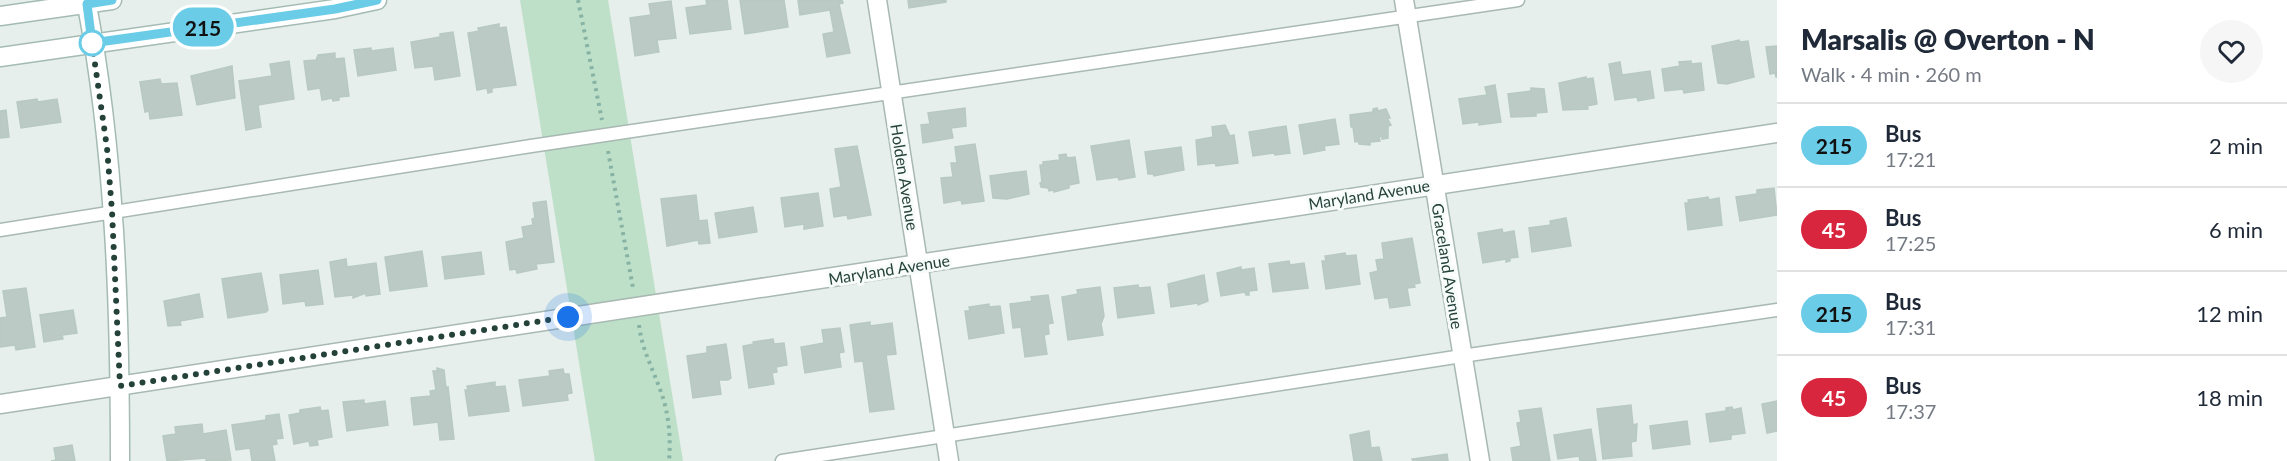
<!DOCTYPE html>
<meta charset="utf-8">
<style>
body{margin:0;font-family:Lato,sans-serif;background:#f6f6f7;color:#1f2937;height:100vh;display:flex;flex-direction:column;font-size:22px;white-space:nowrap}
*{box-sizing:border-box;margin:0}
p{font-size:20px;color:#747a83}
.icon{flex:none;width:33px;height:33px;fill:none;stroke:currentColor;stroke-width:2;stroke-linecap:round;stroke-linejoin:round}
.map{position:relative;flex:1;overflow:hidden}
.side{display:flex;flex-direction:column;background:#fff;width:510px}
.side>*{flex:none}
.badge{padding:0 12px;border-radius:20px;font-size:21px;line-height:39px}
.you{position:absolute;width:30px;height:30px;margin:-15px;border:4px solid #fff;border-radius:50%;background:#1a73e8;box-shadow:0 0 0 9px #1a73e833}
.map>.badge{position:absolute;translate:-50% -50%;box-shadow:0 0 0 3px #fff}
.round{display:grid;place-items:center;flex:none;width:63px;height:63px;border-radius:32px;background:#f6f6f7}
.summary{display:flex;align-items:center;justify-content:space-between;height:102px;padding:0 24px}
h1{font-size:28px;font-weight:800;line-height:45px}
ul{padding:0;list-style:none}
li{display:flex;align-items:center;gap:18px;height:84px;padding:0 24px;border-top:2px solid #e0e1e3}
li div{flex:1}
li b{display:block;font-size:22px}
li em{font-style:normal}
li .badge{min-width:66px;font-weight:700;text-align:center}
main{display:flex;flex:1;min-height:0}
.map>svg:first-child{display:block}
.green{fill:#bfe0c8}
.building{fill:#bbcac4;stroke:#b8c9c2;stroke-width:1.5}
.lines{fill:none;stroke-linecap:round;stroke-linejoin:round}
.lane-casing{stroke:#a8b8b2;stroke-width:15}
.street-casing{stroke:#a8b8b2;stroke-width:21}
.secondary-casing{stroke:#a4bbb3;stroke-width:21}
.path{stroke:#86b3a5;stroke-width:4;stroke-dasharray:3 4.5;stroke-linecap:butt}
.lane{stroke:#fff;stroke-width:12}
.street{stroke:#fff;stroke-width:18}
.secondary{stroke:#fff;stroke-width:18}
.line-casing{stroke:#fff;stroke-width:14}
.line{stroke:#6bcce7;stroke-width:9}
.walk{stroke:#24423a;stroke-width:6;stroke-dasharray:0 10.8}
.stop-dot{fill:#fff;stroke:#6bcce7;stroke-width:3}
.labels{text-anchor:middle;dominant-baseline:central;stroke-width:6;stroke-linejoin:round;paint-order:stroke}
.street-label{font-size:16px;fill:#24423a;stroke:#f7fbf9}
</style>
<main>
<div class="map">
<svg width="1777" height="461" viewBox="0 0 1777 461">
<rect width="100%" height="100%" fill="#e6efeb"/>
<polygon class="green" points="520,0 608,0 683,461 595,461"/>
<g class="building">
<polygon points="706,0 727,0 731,29 690,34 686,8 707,5"/>
<polygon points="740,0 784,0 788,27 745,34"/>
<polygon points="798,0 842,0 843,3 839,4 850,53 827,57 823,34 834,32 830,10 800,15"/>
<polygon points="908,0 946,0 946,2 909,8"/>
<polygon points="671,1 676,38 657,40 659,52 635,56 630,18 651,15 649,4"/>
<polygon points="499,24 499,28 506,27 516,85 492,88 492,92 488,93 487,88 477,90 468,33 479,31 478,28"/>
<polygon points="453,32 460,76 435,80 433,66 415,68 411,42 440,37 440,34"/>
<polygon points="1739,40 1740,42 1748,41 1754,77 1727,84 1718,83 1712,46"/>
<polygon points="1777,46 1777,77 1776,77 1775,73 1770,74 1766,47"/>
<polygon points="371,48 371,51 393,48 396,70 358,76 354,50"/>
<polygon points="335,53 335,59 344,58 349,96 339,97 339,100 333,101 332,98 322,100 320,88 308,90 304,61 316,60 318,55"/>
<polygon points="289,61 294,99 258,105 261,127 246,130 239,81 272,76 270,64"/>
<polygon points="1691,61 1691,64 1701,63 1704,90 1684,93 1683,89 1665,91 1662,69 1680,66 1679,62"/>
<polygon points="1620,62 1622,75 1650,71 1654,98 1638,101 1637,97 1615,100 1609,64"/>
<polygon points="232,66 235,98 197,105 191,76"/>
<polygon points="1586,77 1586,79 1593,78 1597,104 1587,106 1588,109 1563,110 1559,83"/>
<polygon points="160,79 161,84 177,83 182,115 150,119 149,111 145,112 140,82"/>
<polygon points="1495,85 1501,122 1479,125 1479,122 1463,124 1459,99 1487,95 1485,87"/>
<polygon points="1531,88 1544,89 1547,112 1536,113 1536,116 1511,117 1508,94 1531,91"/>
<polygon points="37,99 38,102 57,99 61,122 21,128 17,102"/>
<polygon points="965,108 966,126 951,128 953,138 923,143 921,125 930,124 928,113"/>
<polygon points="1377,108 1378,111 1386,109 1390,118 1387,118 1391,125 1388,126 1388,138 1382,139 1382,136 1379,137 1380,141 1370,142 1370,145 1359,144 1358,141 1355,142 1353,127 1351,127 1350,115 1373,112 1373,109"/>
<polygon points="6,110 9,137 0,138 0,111"/>
<polygon points="1335,119 1339,144 1324,146 1325,150 1304,154 1299,125"/>
<polygon points="1225,125 1230,136 1234,135 1238,163 1216,166 1215,163 1198,165 1196,140 1213,137 1212,127"/>
<polygon points="1286,126 1290,153 1275,155 1274,153 1253,156 1249,132"/>
<polygon points="1129,140 1135,177 1119,180 1118,177 1097,180 1091,146"/>
<polygon points="975,144 984,201 962,204 961,200 944,203 941,178 953,177 951,163 957,163 955,147"/>
<polygon points="857,146 871,215 848,219 847,215 834,217 830,189 841,187 835,149"/>
<polygon points="1181,147 1184,170 1154,176 1153,174 1148,174 1145,152"/>
<polygon points="1066,154 1067,158 1075,157 1079,183 1069,185 1069,188 1054,192 1054,190 1049,191 1048,188 1041,187 1040,183 1042,182 1040,165 1043,165 1043,162 1060,160 1059,155"/>
<polygon points="1026,171 1029,194 1007,199 993,198 990,176"/>
<polygon points="1774,188 1777,215 1740,221 1736,197 1757,194 1757,190"/>
<polygon points="818,193 823,226 804,229 804,224 785,227 781,198"/>
<polygon points="696,195 699,221 707,220 710,243 699,244 698,240 667,246 661,199"/>
<polygon points="1708,197 1709,200 1719,198 1722,225 1688,230 1685,203 1689,203 1688,200"/>
<polygon points="546,201 554,262 536,264 537,269 517,273 516,269 510,270 506,242 524,238 522,227 533,225 532,219 535,218 533,203"/>
<polygon points="753,207 757,232 719,238 715,213"/>
<polygon points="1566,218 1571,246 1532,252 1529,228 1551,225 1550,221"/>
<polygon points="1502,229 1503,233 1514,231 1518,257 1510,258 1510,261 1506,262 1506,259 1483,263 1478,233"/>
<polygon points="1412,238 1420,283 1414,284 1415,287 1407,288 1410,305 1390,308 1388,297 1375,299 1370,273 1378,271 1376,260 1384,259 1382,243"/>
<polygon points="422,251 427,286 390,291 385,257"/>
<polygon points="481,252 484,274 445,279 442,257"/>
<polygon points="1345,253 1346,256 1356,255 1360,284 1326,289 1322,261 1326,261 1325,256"/>
<polygon points="346,259 347,267 376,263 380,294 366,296 366,293 353,298 353,295 335,297 330,262"/>
<polygon points="1289,261 1290,265 1304,263 1308,288 1273,292 1269,264"/>
<polygon points="1241,267 1241,270 1254,268 1257,290 1249,291 1249,295 1246,295 1245,292 1221,296 1217,273"/>
<polygon points="318,270 323,304 306,306 305,301 283,304 280,275"/>
<polygon points="261,273 268,310 266,312 228,318 222,279"/>
<polygon points="1204,275 1208,301 1198,305 1198,303 1171,307 1168,284"/>
<polygon points="1138,285 1139,288 1150,287 1154,313 1118,318 1114,288"/>
<polygon points="1100,287 1104,316 1101,324 1103,335 1068,340 1062,297 1078,294 1077,290"/>
<polygon points="26,288 35,347 16,350 15,345 0,347 0,318 7,317 3,291"/>
<polygon points="199,294 203,317 180,321 181,325 168,326 164,301"/>
<polygon points="1048,295 1053,323 1048,324 1049,334 1044,335 1047,354 1025,357 1021,327 1013,328 1010,304 1032,301 1031,297"/>
<polygon points="989,304 989,307 1000,306 1004,333 969,339 965,311 970,311 969,307"/>
<polygon points="73,310 77,333 62,335 63,339 44,342 40,315"/>
<polygon points="870,322 870,326 892,323 896,354 886,355 894,409 870,412 863,361 855,362 850,325"/>
<polygon points="840,328 844,352 839,353 841,367 805,373 801,347 824,343 822,330"/>
<polygon points="773,339 774,344 784,343 787,365 776,367 777,372 772,373 774,384 749,388 743,346 754,344 753,342"/>
<polygon points="726,344 731,378 728,380 719,380 721,394 693,398 687,356 707,353 707,347"/>
<polygon points="437,368 444,370 446,388 448,387 454,439 440,440 438,422 414,425 411,398 431,396 430,391 436,390 433,371 437,371"/>
<polygon points="563,369 564,374 569,374 572,393 567,394 568,400 523,406 519,380 550,376 549,371"/>
<polygon points="495,382 495,387 505,386 509,411 469,416 465,390 468,390 467,386"/>
<polygon points="364,400 364,404 385,401 388,425 347,431 343,402"/>
<polygon points="1777,401 1777,431 1767,433 1762,404"/>
<polygon points="1631,405 1633,425 1637,424 1636,441 1631,442 1632,456 1603,459 1597,409"/>
<polygon points="320,407 321,411 328,410 332,437 317,440 318,445 310,446 309,441 294,444 289,415 300,413 300,410"/>
<polygon points="1732,407 1733,410 1741,408 1745,433 1731,435 1731,439 1710,442 1706,414 1726,411 1726,408"/>
<polygon points="1541,408 1550,461 1513,461 1511,448 1521,446 1517,423 1521,422 1519,411"/>
<polygon points="279,414 283,438 276,439 277,444 272,445 275,461 252,461 250,448 236,450 232,425 266,420 266,416"/>
<polygon points="1687,421 1690,444 1653,449 1650,426"/>
<polygon points="202,424 203,434 226,430 231,460 206,461 206,458 167,461 163,436 176,434 175,427"/>
<polygon points="1591,429 1596,461 1580,461 1579,456 1558,459 1554,435"/>
<polygon points="1369,431 1371,448 1379,447 1382,461 1354,461 1350,435"/>
<polygon points="72,445 75,461 51,461 56,460 54,448"/>
<polygon points="1447,454 1448,461 1413,461 1412,459"/>
</g>
<g class="lines">
<g class="lane-casing">
<g id="lane">
<polyline points="0,230 531,146 1518,0"/>
<polyline points="782,461 1462,356 1777,310"/>
</g>
</g>
<g class="street-casing">
<g id="street">
<polyline points="877,0 949,461"/>
<polyline points="1404,0 1480,461"/>
<polyline points="0,404 1777,133"/>
</g>
</g>
<g class="secondary-casing">
<g id="secondary">
<path d="M86 0C115 151 120 307 120 461"/>
<polyline points="0,16 112,0"/>
<polyline points="0,57 335,9 377,0"/>
</g>
</g>
<g class="path">
<polyline points="578,0 602,120"/>
<polyline points="608,151 633,288"/>
<path d="M639 325C642 350 653 369 661 392 669 414 671 438 669 461"/>
</g>
<use href="#lane" class="lane"/>
<use href="#street" class="street"/>
<use href="#secondary" class="secondary"/>
</g>
<g class="lines">
<g class="line-casing">
<polyline id="line" points="112,0 87,4 92,43 335,9 377,0"/>
</g>
<use href="#line" class="line"/>
<polyline class="walk" points="92,43 107,148 112,211 120,386 568,317"/>
</g>
<circle class="stop-dot" cx="92" cy="43" r="12"/>
<g class="labels">
<g class="street-label">
<text transform="translate(905 177) rotate(81)">Holden Avenue</text>
<text transform="translate(1369 194) rotate(-9)">Maryland Avenue</text>
<text transform="translate(1448 266) rotate(81)">Graceland Avenue</text>
<text transform="translate(889 269) rotate(-9)">Maryland Avenue</text>
</g>
</g>
</svg>
<div class="you" style="left:568px;top:317px"></div>
<b class="badge" style="left:203px;top:27px;background:#6bcce7;color:#111">215</b>
</div>
<section class="side">
<div class="summary"><div><h1>Marsalis @ Overton - N</h1><p>Walk · 4 min · 260 m</p></div><a class="round"><svg class="icon" aria-label="heart" viewBox="0 0 24 24"><path d="M12 20l-8-8c-3-5 5-10 8-4 3-6 11-1 8 4z"/></svg></a></div>
<ul>
<li><span class="badge" style="background:#6bcce7;color:#111">215</span><div><b>Bus</b><p>17:21</p></div><em>2 min</em></li>
<li><span class="badge" style="background:#d7263d;color:#fff">45</span><div><b>Bus</b><p>17:25</p></div><em>6 min</em></li>
<li><span class="badge" style="background:#6bcce7;color:#111">215</span><div><b>Bus</b><p>17:31</p></div><em>12 min</em></li>
<li><span class="badge" style="background:#d7263d;color:#fff">45</span><div><b>Bus</b><p>17:37</p></div><em>18 min</em></li>
</ul>
</section>
</main>
